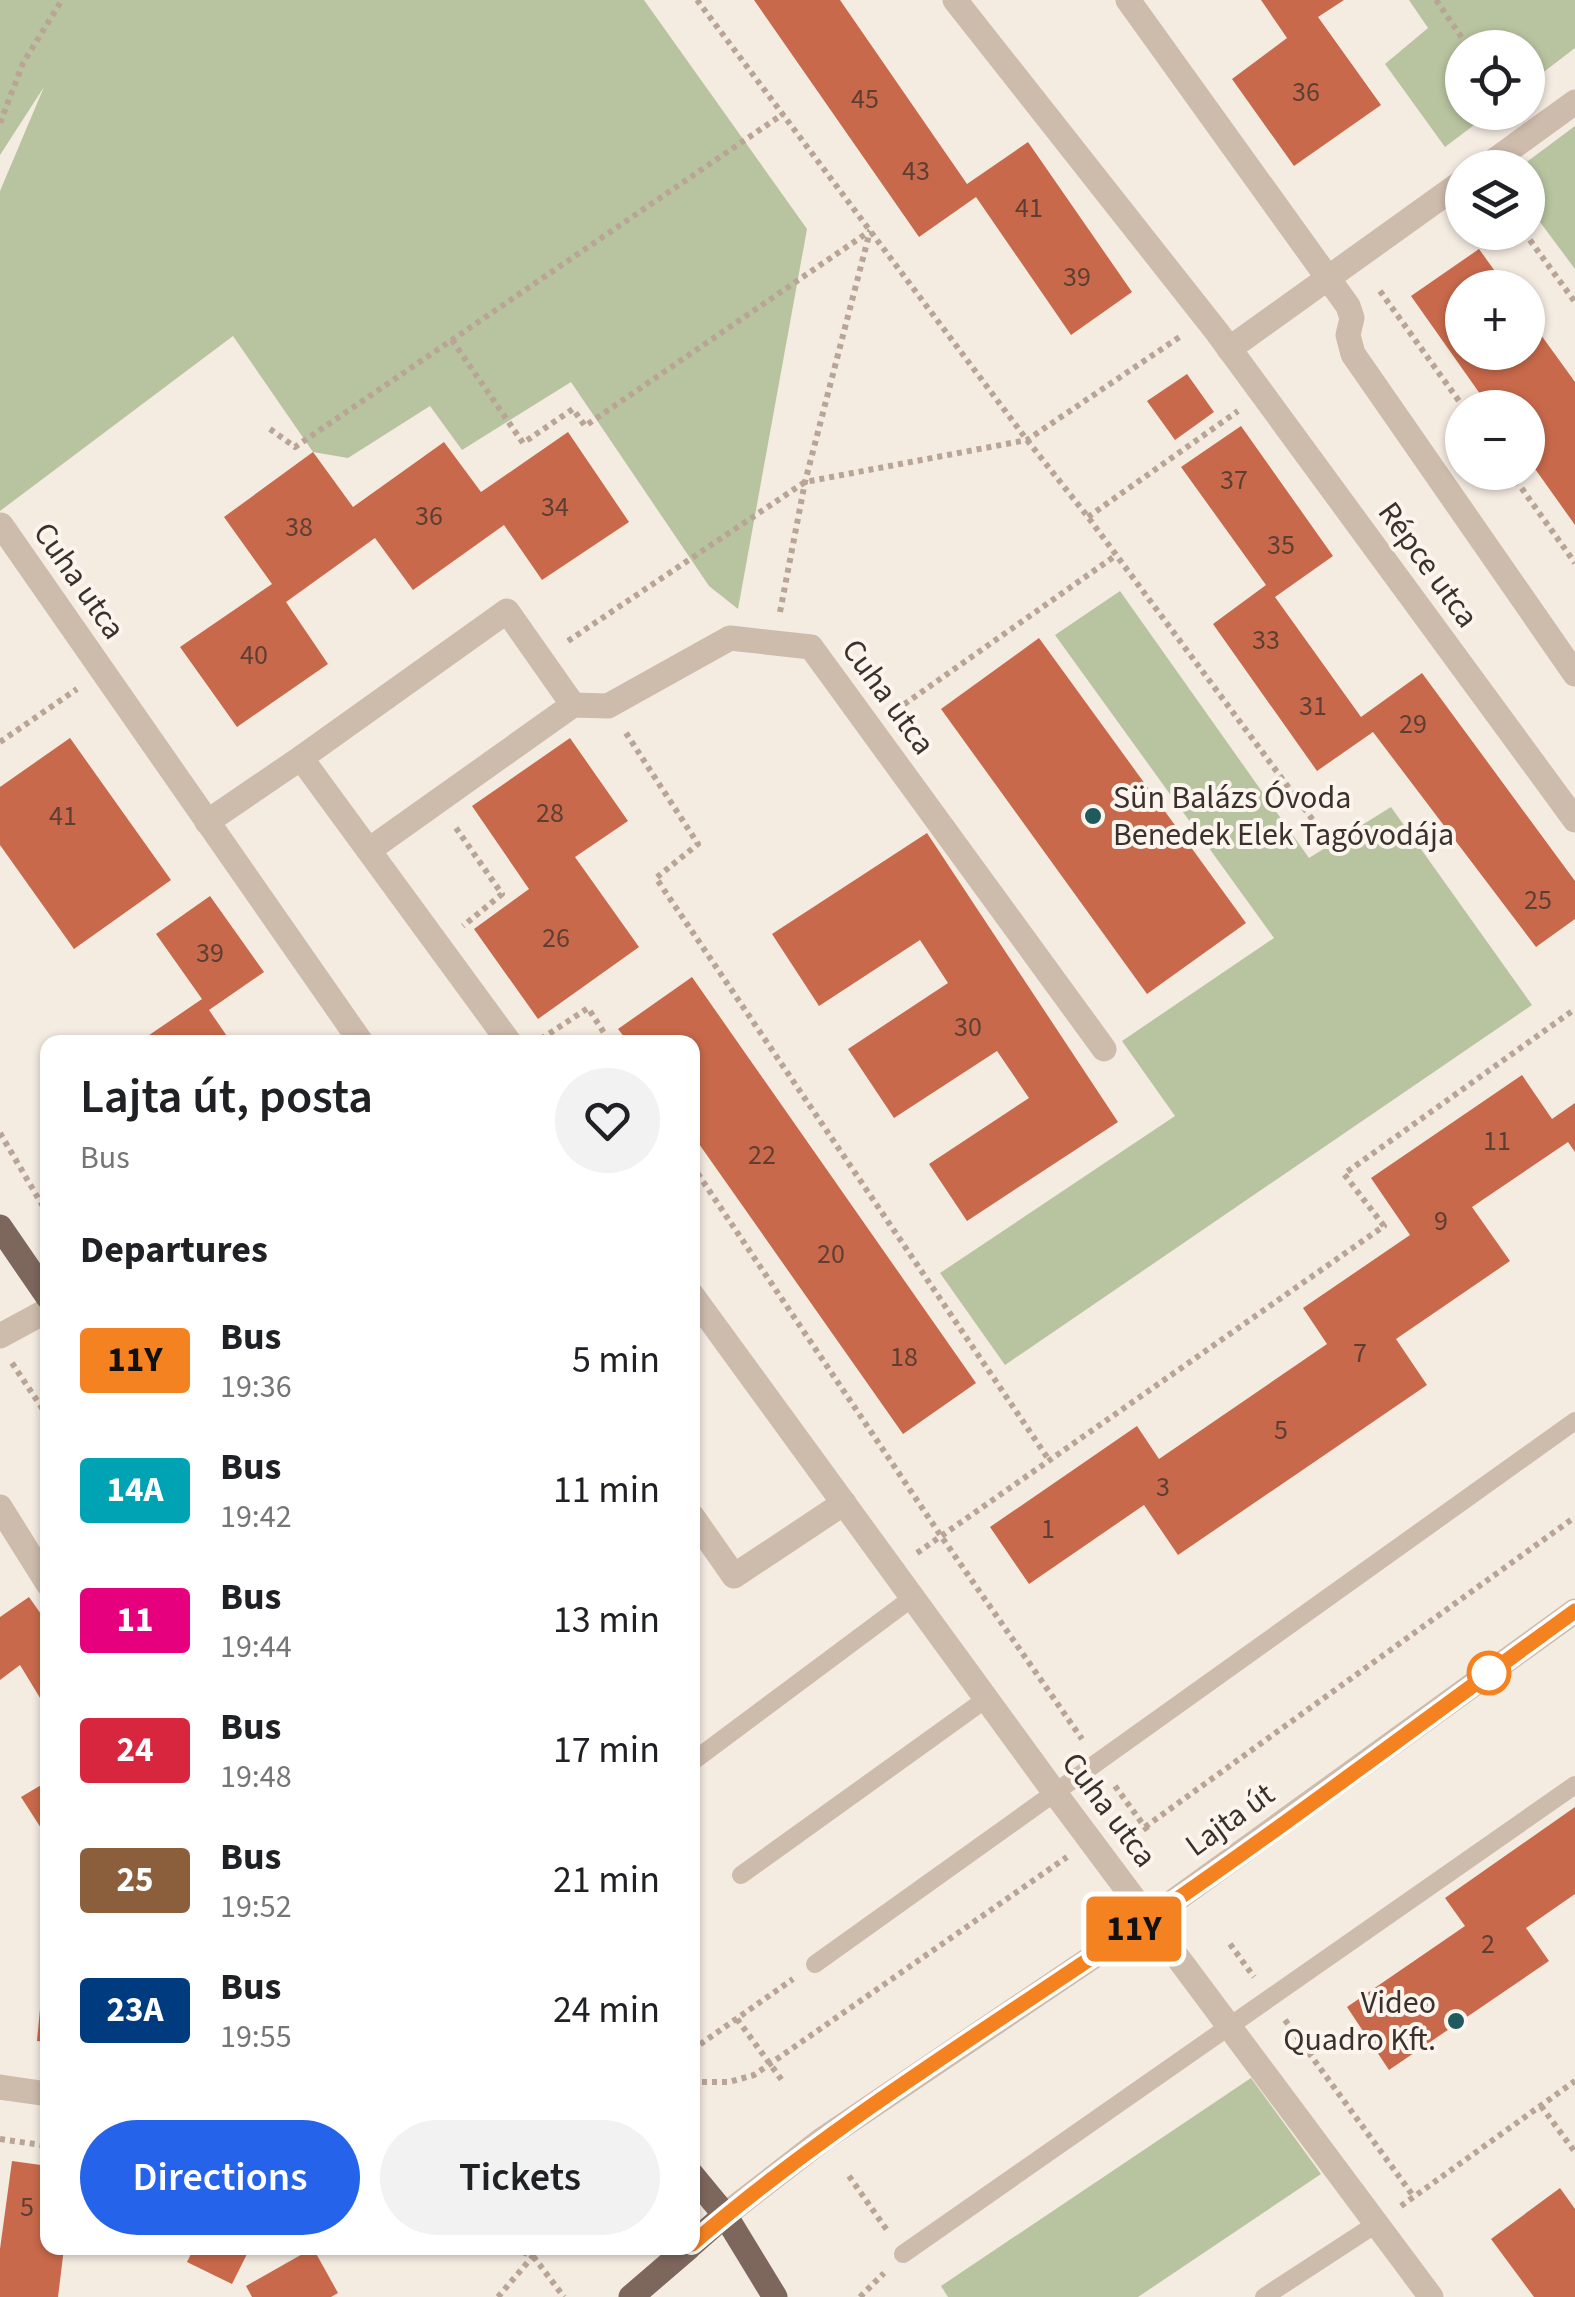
<!DOCTYPE html>
<meta charset="utf-8">
<style>
body{margin:0;font-family:"Source Sans 3",sans-serif;background:#f2f2f2;color:#202124;height:100vh;display:flex;flex-direction:column;font-size:38px;white-space:nowrap}
*{box-sizing:border-box;margin:0}
p{font-size:32px;color:#757577}
.icon{flex:none;width:55px;height:55px;fill:none;stroke:currentColor;stroke-width:2;stroke-linecap:round;stroke-linejoin:round}
.map{position:relative;flex:1;overflow:hidden}
.panel{position:absolute;left:40px;top:1035px;width:660px;height:1220px;display:flex;flex-direction:column;background:#fff;border-radius:20px;box-shadow:0 2px 8px #0004}
.panel>*{flex:none}
.badge{padding:0 20px;border-radius:8px;font-size:35px;line-height:65px}
.tools{position:absolute;left:1445px;top:30px;display:grid;gap:20px}
.tools a{display:grid;place-items:center;width:100px;height:100px;border-radius:50%;background:#fff;box-shadow:0 2px 8px #0004;font-size:50px}
.map>.badge{position:absolute;translate:-50% -50%;box-shadow:0 0 0 5px #fff}
h2{padding:0 40px;font-size:38px;line-height:90px}
.round{display:grid;place-items:center;flex:none;width:105px;height:105px;border-radius:52px;background:#f2f2f2}
.overview{display:flex;align-items:center;justify-content:space-between;height:170px;padding:0 40px}
h1{font-size:48px;font-weight:600;line-height:75px}
.cta{display:flex;gap:20px;margin-top:auto;padding:20px 40px}
.cta a{flex:1;height:115px;border-radius:60px;background:#2563eb;color:#fff;font-size:40px;font-weight:600;line-height:115px;text-align:center}
.cta a+a{background:#f2f2f2;color:#202124}
ul{padding:0;list-style:none}
li{display:flex;align-items:center;gap:30px;height:130px;padding:0 40px}
li div{flex:1}
li b{display:block;font-size:38px}
li em{font-style:normal}
li .badge{min-width:110px;font-weight:700;text-align:center}
.map>svg:first-child{display:block}
.green{fill:#b8c4a0}
.building{fill:#c8694b}
.lines{fill:none;stroke-linecap:round;stroke-linejoin:round}
.path{stroke:#b9a596;stroke-width:6;stroke-dasharray:5 5;stroke-linecap:butt}
.service{stroke:#cdbbac;stroke-width:18}
.minor{stroke:#cdbbac;stroke-width:25}
.tertiary{stroke:#cdbbac;stroke-width:25}
.primary{stroke:#7d675c;stroke-width:25}
.line-casing{stroke:#fff;stroke-width:22}
.line{stroke:#f58220;stroke-width:15}
.poi-dot{fill:#1f5a5e;stroke:#fbf5ee;stroke-width:4}
.stop-dot{fill:#fff;stroke:#f58220;stroke-width:5}
.labels{text-anchor:middle;dominant-baseline:central;stroke-width:8;stroke-linejoin:round;paint-order:stroke}
.number-label{font-size:28px;fill:#5e3e33}
.street-label{font-size:32px;fill:#3b302b;stroke:#fbf5ee}
.poi-label{font-size:32px;fill:#3b302b;stroke:#fbf5ee;text-anchor:start}
</style>
<div class="map">
<svg width="1575" height="2297" viewBox="0 0 1575 2297">
<rect width="100%" height="100%" fill="#f4ebe1"/>
<g class="green">
<polygon points="0,0 644,0 807,229 738,609 709,586 571,382 462,450 430,406 348,458 313,452 233,336 0,511 0,191 44,87 0,155"/>
<polygon points="1409,0 1575,0 1575,48 1528,84 1528,48 1462,48 1462,112 1490,113 1445,147 1385,64 1428,28"/>
<polygon points="1575,126 1575,269 1528,206 1528,168 1520,167"/>
<polygon points="1120,591 1309,858 1391,807 1532,1005 1005,1365 940,1273 1175,1116 1122,1041 1274,938 1055,635"/>
<polygon points="1251,2078 1321,2174 1138,2297 948,2297 941,2286"/>
</g>
<g class="building">
<polygon points="754,0 840,0 967,184 1028,142 1132,292 1071,335 976,197 919,237"/>
<polygon points="1261,0 1344,0 1318,17 1381,105 1294,166 1232,79 1287,38"/>
<polygon points="1479,249 1507,288 1462,288 1462,352 1528,352 1528,317 1575,382 1575,525 1528,459 1528,408 1490,408 1411,296"/>
<polygon points="1187,374 1214,412 1175,440 1147,401"/>
<polygon points="1241,426 1333,556 1275,597 1361,717 1422,673 1575,881 1575,919 1536,947 1373,732 1317,771 1213,624 1266,585 1181,467"/>
<polygon points="568,432 629,522 542,580 504,525 413,590 375,538 286,602 328,664 237,727 180,647 272,584 224,517 313,452 353,507 444,442 481,492"/>
<polygon points="1039,638 1246,923 1147,994 941,709"/>
<polygon points="70,738 171,880 74,949 0,845 0,787"/>
<polygon points="570,738 628,821 575,857 639,947 538,1019 474,929 529,889 472,806"/>
<polygon points="927,833 1118,1122 967,1221 929,1164 1029,1098 997,1051 894,1118 848,1049 948,983 920,940 819,1006 772,934"/>
<polygon points="210,896 264,972 209,1010 231,1042 139,1042 202,999 156,934"/>
<polygon points="692,977 976,1383 903,1434 692,1134 692,1042 628,1042 618,1029"/>
<polygon points="1522,1075 1552,1119 1575,1103 1575,1152 1568,1142 1472,1207 1510,1261 1396,1339 1427,1385 1178,1555 1144,1505 1029,1584 990,1527 1137,1426 1159,1459 1327,1344 1303,1308 1410,1235 1371,1178"/>
<polygon points="29,1597 48,1624 48,1711 20,1665 0,1680 0,1617"/>
<polygon points="48,1781 48,1839 21,1797"/>
<polygon points="1575,1807 1575,1894 1526,1928 1549,1961 1389,2070 1347,2007 1465,1926 1445,1898"/>
<polygon points="45,1955 48,1955 48,2042 37,2041"/>
<polygon points="12,2161 48,2166 48,2248 64,2248 58,2297 0,2297 0,2249"/>
<polygon points="1560,2188 1575,2209 1575,2297 1534,2297 1491,2239"/>
<polygon points="194,2248 250,2248 232,2284 187,2262"/>
<polygon points="313,2248 338,2293 331,2297 252,2297 246,2286"/>
</g>
<g class="lines">
<g class="path">
<polyline points="697,0 1027,440 1088,517 1315,823"/>
<polyline points="1436,0 1469,48"/>
<polyline points="0,123 23,63 62,0"/>
<polyline points="1524,232 1575,302"/>
<polyline points="1380,291 1464,408"/>
<polyline points="452,340 523,443 573,409 585,426 870,231"/>
<polyline points="270,429 295,447 783,114"/>
<polyline points="1510,472 1575,563"/>
<polyline points="1088,517 1238,411"/>
<polyline points="780,612 805,482 870,231"/>
<polyline points="568,641 805,482 1027,440 1181,336"/>
<polyline points="896,710 1115,556"/>
<polyline points="626,733 698,844 656,878 1049,1460"/>
<polyline points="0,742 77,689"/>
<polyline points="456,828 502,894 463,926"/>
<polyline points="541,1039 588,1008 610,1042"/>
<polyline points="0,1133 48,1215"/>
<polyline points="692,1165 941,1536 1082,1739"/>
<polyline points="12,1363 48,1417"/>
<polyline points="917,1553 1384,1226 1344,1174 1575,1009"/>
<polyline points="1115,1786 1150,1834"/>
<polyline points="1145,1827 1575,1517"/>
<polyline points="1230,1944 1254,1977"/>
<polyline points="737,2019 784,2083"/>
<polyline points="1285,2020 1414,2197"/>
<polyline points="692,2050 793,1979"/>
<polyline points="692,2082 729,2082 754,2075 1067,1857"/>
<polyline points="1541,2106 1575,2152"/>
<polyline points="0,2139 48,2146"/>
<polyline points="849,2176 889,2233"/>
<polyline points="1401,2206 1575,2081"/>
<polyline points="538,2248 533,2256 564,2297"/>
<polyline points="498,2297 533,2256 512,2248"/>
<polyline points="860,2297 884,2273"/>
</g>
<g class="service">
<polyline points="692,1762 912,1598"/>
<polyline points="741,1875 986,1699"/>
<polyline points="815,1964 1575,1421"/>
<polyline points="903,2254 1575,1785"/>
<polyline points="1264,2297 1376,2224"/>
</g>
<g class="minor">
<polyline points="955,0 1217,332 1575,820"/>
<polyline points="1128,0 1348,306 1352,318 1348,335 1353,354 1575,674"/>
<polyline points="1484,168 1575,102"/>
<polyline points="1229,349 1462,182"/>
<polyline points="1,525 361,1042"/>
<polyline points="301,758 507,611 573,705"/>
<polyline points="207,822 301,758 509,1042"/>
<polyline points="369,850 573,705 608,706 730,638 811,647 1104,1049"/>
<polyline points="692,1295 1055,1793 1431,2297"/>
<polyline points="0,1336 48,1310"/>
<polyline points="0,1507 48,1584"/>
<polyline points="692,1516 734,1576 844,1503"/>
<polyline points="0,2087 48,2094"/>
</g>
<polyline class="tertiary" points="725,2215 823,2139 1149,1919 1575,1611"/>
<g class="primary">
<polyline points="0,1227 48,1297"/>
<polyline points="692,2175 725,2215 775,2297"/>
<polyline points="692,2244 725,2215"/>
<polyline points="631,2297 688,2248"/>
</g>
</g>
<g class="lines">
<g class="line-casing">
<path id="line" d="M692 2244C829 2126 983 2032 1131 1931 1282 1828 1427 1718 1575 1611"/>
</g>
<use href="#line" class="line"/>
</g>
<g class="poi-dot">
<circle cx="1093" cy="816" r="10"/>
<circle cx="1456" cy="2021" r="10"/>
</g>
<circle class="stop-dot" cx="1489" cy="1673" r="20"/>
<g class="labels">
<g class="number-label">
<text x="1306" y="92">36</text>
<text x="865" y="99">45</text>
<text x="916" y="171">43</text>
<text x="1029" y="208">41</text>
<text x="1077" y="277">39</text>
<text x="1234" y="480">37</text>
<text x="555" y="507">34</text>
<text x="429" y="516">36</text>
<text x="299" y="527">38</text>
<text x="1281" y="545">35</text>
<text x="1266" y="640">33</text>
<text x="254" y="655">40</text>
<text x="1313" y="706">31</text>
<text x="1413" y="724">29</text>
<text x="550" y="813">28</text>
<text x="63" y="816">41</text>
<text x="1538" y="900">25</text>
<text x="556" y="938">26</text>
<text x="210" y="953">39</text>
<text x="968" y="1027">30</text>
<text x="1497" y="1141">11</text>
<text x="762" y="1155">22</text>
<text x="1441" y="1221">9</text>
<text x="831" y="1254">20</text>
<text x="1360" y="1353">7</text>
<text x="904" y="1357">18</text>
<text x="1281" y="1430">5</text>
<text x="1163" y="1487">3</text>
<text x="1048" y="1529">1</text>
<text x="1488" y="1944">2</text>
<text x="27" y="2207">5</text>
</g>
<g class="street-label">
<text transform="translate(1428 565) rotate(54)">Répce utca</text>
<text transform="translate(79 581) rotate(55)">Cuha utca</text>
<text transform="translate(888 697) rotate(54)">Cuha utca</text>
<text transform="translate(1109 1810) rotate(53)">Cuha utca</text>
<text transform="translate(1230 1820) rotate(-36)">Lajta út</text>
</g>
<g class="poi-label">
<text x="1113" y="798">Sün Balázs Óvoda<tspan x="1113" dy="37">Benedek Elek Tagóvodája</tspan></text>
<text x="1436" y="2003" text-anchor="end">Video<tspan x="1436" dy="37">Quadro Kft.</tspan></text>
</g>
</g>
</svg>
<div class="tools">
<a><svg class="icon" aria-label="locate" viewBox="0 0 24 24"><circle cx="12" cy="12" r="6"/><path d="M12 2v4M12 18v4M2 12h4M18 12h4"/></svg></a>
<a><svg class="icon" aria-label="layers" viewBox="0 0 24 24"><path d="M12 4l9 5-9 5-9-5zM3 14l9 5 9-5"/></svg></a>
<a>+</a>
<a>−</a>
</div>
<b class="badge" style="left:1134px;top:1929px;background:#f58220;color:#111">11Y</b>
<section class="panel">
<div class="overview"><div><h1>Lajta út, posta</h1><p>Bus</p></div><a class="round"><svg class="icon" aria-label="heart" viewBox="0 0 24 24"><path d="M12 20l-8-8c-3-5 5-10 8-4 3-6 11-1 8 4z"/></svg></a></div>
<h2>Departures</h2>
<ul>
<li><span class="badge" style="background:#f58220;color:#111">11Y</span><div><b>Bus</b><p>19:36</p></div><em>5 min</em></li>
<li><span class="badge" style="background:#00a3b4;color:#fff">14A</span><div><b>Bus</b><p>19:42</p></div><em>11 min</em></li>
<li><span class="badge" style="background:#e6007e;color:#fff">11</span><div><b>Bus</b><p>19:44</p></div><em>13 min</em></li>
<li><span class="badge" style="background:#d7263d;color:#fff">24</span><div><b>Bus</b><p>19:48</p></div><em>17 min</em></li>
<li><span class="badge" style="background:#8b5e3c;color:#fff">25</span><div><b>Bus</b><p>19:52</p></div><em>21 min</em></li>
<li><span class="badge" style="background:#003b80;color:#fff">23A</span><div><b>Bus</b><p>19:55</p></div><em>24 min</em></li>
</ul>
<div class="cta"><a>Directions</a><a>Tickets</a></div>
</section>
</div>
